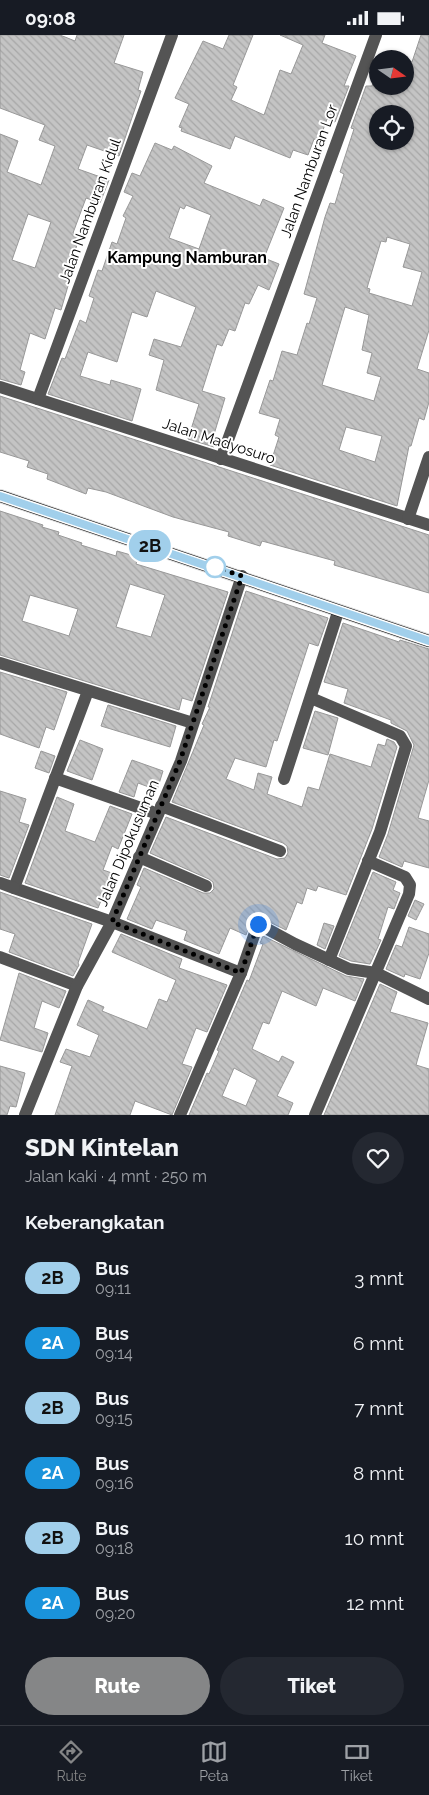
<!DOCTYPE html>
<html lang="id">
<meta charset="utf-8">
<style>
body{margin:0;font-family:Raleway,sans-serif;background:#242831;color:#f1f3f6;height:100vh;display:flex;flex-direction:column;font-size:19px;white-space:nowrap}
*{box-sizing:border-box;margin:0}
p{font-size:16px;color:#9ea1a6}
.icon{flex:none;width:28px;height:28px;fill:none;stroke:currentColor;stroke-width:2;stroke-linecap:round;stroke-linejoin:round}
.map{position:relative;height:1080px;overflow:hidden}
.drawer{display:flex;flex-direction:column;background:#171b24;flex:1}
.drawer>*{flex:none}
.badge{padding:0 10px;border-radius:16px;font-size:18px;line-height:32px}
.needle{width:32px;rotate:104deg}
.buttons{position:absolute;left:369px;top:15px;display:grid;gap:10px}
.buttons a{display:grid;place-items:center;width:45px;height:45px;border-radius:50%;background:#171b24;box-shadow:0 1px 4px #0004;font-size:25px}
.you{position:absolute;width:25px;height:25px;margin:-12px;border:4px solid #fff;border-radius:50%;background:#1a73e8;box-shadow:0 0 0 8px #1a73e833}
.map>.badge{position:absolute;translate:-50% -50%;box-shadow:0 0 0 2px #fff}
h2{padding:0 25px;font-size:19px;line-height:45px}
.round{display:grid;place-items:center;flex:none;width:52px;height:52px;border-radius:26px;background:#242831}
.head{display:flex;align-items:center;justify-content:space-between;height:85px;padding:0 25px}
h1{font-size:24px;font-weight:800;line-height:38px}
.button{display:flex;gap:10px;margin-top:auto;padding:10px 25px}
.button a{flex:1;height:58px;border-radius:30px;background:#858687;color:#fff;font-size:20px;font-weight:800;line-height:58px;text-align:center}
.button a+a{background:#242831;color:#f1f3f6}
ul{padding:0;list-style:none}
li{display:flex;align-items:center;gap:15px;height:65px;padding:0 25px}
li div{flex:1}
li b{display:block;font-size:19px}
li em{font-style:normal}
li .badge{min-width:55px;font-weight:700;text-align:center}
.status{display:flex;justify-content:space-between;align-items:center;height:35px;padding:0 25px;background:#171b24;direction:ltr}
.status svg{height:14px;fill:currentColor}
.tab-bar{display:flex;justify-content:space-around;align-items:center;height:70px;border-top:1px solid #363941;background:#171b24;font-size:14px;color:#9ea1a6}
.tab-bar a{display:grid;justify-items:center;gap:2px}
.tab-bar .selected{color:#858687}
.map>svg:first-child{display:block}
.building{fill:url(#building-back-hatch);stroke:#989898;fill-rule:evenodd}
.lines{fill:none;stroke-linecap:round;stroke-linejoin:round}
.major-casing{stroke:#dbdbdb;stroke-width:14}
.minor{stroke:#545454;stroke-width:12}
.major{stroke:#000;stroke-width:12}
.line-casing{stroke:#fff;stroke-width:11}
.line{stroke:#a1cfeb;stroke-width:8}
.walk{stroke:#000;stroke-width:5;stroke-dasharray:0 9}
.stop-dot{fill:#fff;stroke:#a1cfeb;stroke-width:2.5}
.labels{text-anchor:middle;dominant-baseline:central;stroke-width:4;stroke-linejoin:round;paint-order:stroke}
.street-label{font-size:15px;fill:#000;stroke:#fff}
.neighbourhood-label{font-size:16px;font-weight:bold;fill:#000;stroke:#fff}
</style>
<div class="status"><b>09:08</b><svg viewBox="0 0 49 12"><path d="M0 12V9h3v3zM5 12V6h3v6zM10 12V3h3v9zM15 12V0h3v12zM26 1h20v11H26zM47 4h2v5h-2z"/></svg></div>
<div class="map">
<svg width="429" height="1080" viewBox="0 0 429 1080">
<defs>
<pattern id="building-back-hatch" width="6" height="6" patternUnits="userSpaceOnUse" patternTransform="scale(1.25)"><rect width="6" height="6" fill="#c4c4c4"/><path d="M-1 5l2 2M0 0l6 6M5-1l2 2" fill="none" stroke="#a7a7a7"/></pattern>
</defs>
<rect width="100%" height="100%" fill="#fff"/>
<g class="building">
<path d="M0 0H60L75 6 77 0H124L114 28 143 37 138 55 141 56 119 121 87 110 78 134 109 145 100 168 86 163 73 198 80 201 66 243 70 244 61 275 55 273 45 304 30 298 20 335 25 337 21 350 0 344V99L18 106 7 137 41 150 55 111 39 105 45 90 0 73ZM28 179 51 187 35 233 12 225Z"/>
<polygon points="229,0 253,0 233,50 237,52 231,65 264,80 280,35 291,39 303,10 280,0 325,0 322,8 356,21 344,51 349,51 335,87 327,84 319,106 314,104 308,120 293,115 290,123 235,101 230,114 181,96 182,93 179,92 189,69 175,63 203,6 223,14"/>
<path d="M421 0H429V295L417 334 429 338V367L424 385 419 383 411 411H409L397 471 270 430 279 402 275 400 280 384 259 378 270 345 273 346 282 316 297 320 307 288 309 289 317 263 304 259 325 182 330 168 335 169 344 139 340 137 354 94 351 93 366 51H372L373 49 378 51H405V39L409 26 412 27ZM378 79H405V106H378ZM387 202 410 209 403 232 422 237 412 271 369 258 370 254 367 253 381 206 386 207ZM345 272 369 280 362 315 372 318 367 338 381 342 374 366 322 350ZM346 392 382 401 375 427 339 415Z"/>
<path d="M155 108 172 115 174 111 212 131 204 148 260 171 263 164 284 173 264 223 279 229 269 255 258 250 249 269 245 268 235 296 229 294 222 311 217 309 202 356 225 363 212 406 216 407 214 412 188 404 199 369 156 355 164 325 149 320 154 304 181 312 196 272 156 256 147 282 132 277 117 327 88 317 80 341 110 350 111 345 141 354 132 386 48 359 62 323 65 324 80 285 86 288 94 263 89 261 98 235 102 236 112 207 117 209 126 183 123 181 133 161 124 157 132 138 140 141ZM186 170 211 180 199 214 169 203 180 172 184 174Z"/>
<polygon points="0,361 429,500 429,558 334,530 335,526 262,506 260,511 228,501 229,497 173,482 106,457 88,453 86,459 47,444 48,439 27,432 29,426 0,417"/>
<path d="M0 476 43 490 42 492 59 497 58 500 82 508 81 510 116 521 117 516 138 522 136 529 228 557 192 666 182 663 179 675 0 620ZM130 549 165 560 151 602 116 592ZM30 560 78 574 69 601 22 586Z"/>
<polygon points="246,556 328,583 318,611 309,608 277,706 274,705 266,732 235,723 226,744 254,755 258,738 272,742 267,759 302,772 308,752 319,755 330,719 371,732 378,709 385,711 387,704 394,707 397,712 372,794 346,860 318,851 316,856 307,853 302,869 297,867 286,895 257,881 251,886 246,900 230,893 219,919 184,905 187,896 156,885 152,894 127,884 141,852 137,850 144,833 203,858 210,858 214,854 213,847 209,844 150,818 166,782 277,824 285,823 288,818 287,811 283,808 172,767 204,690 202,689 210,672 208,672"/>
<polygon points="343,588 399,607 400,605 429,614 429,745 418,783 429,786 429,833 404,826 402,832 379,822 388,799 414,710 407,696 391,688 391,685 344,668 348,654 324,647"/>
<polygon points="0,637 67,657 54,695 46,692 39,713 0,699"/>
<polygon points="108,670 176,691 170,712 101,691"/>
<polygon points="315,676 338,683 328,720 303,713"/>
<polygon points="80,705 103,714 92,745 67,736"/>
<polygon points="41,716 55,721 49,738 35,733"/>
<polygon points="132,725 163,736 157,755 138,748 134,762 119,757"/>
<polygon points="0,756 26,764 19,787 29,790 9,843 0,840"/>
<polygon points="57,762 74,769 65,796 95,807 110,771 132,779 118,814 112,811 103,835 112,838 98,873 25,848"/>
<polygon points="373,837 396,847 393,855 400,858 394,874 388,872 378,904 381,905 370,929 351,926 339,921"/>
<polygon points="0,857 92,889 78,928 79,930 73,941 9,917 15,899 0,894"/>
<polygon points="415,865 424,869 416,885 408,881"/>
<polygon points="324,888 334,891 325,914 317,910"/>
<polygon points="409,892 429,899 429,918 420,944 405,939 404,942 386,934 396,910 402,912"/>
<polygon points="121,899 182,924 179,933 227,950 207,997 196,993 182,1029 192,1032 172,1080 135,1066 130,1080 55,1080 72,1031 60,1027 66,1014 90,1022 99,1000 77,990 88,965 104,972 102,976 147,994 159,964 167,967 176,945 112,917"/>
<path d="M263 901 346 941 364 944 355 966 323 953 316 971 282 956 269 989 263 987 252 1014 279 1027 282 1021 294 1027 277 1061 293 1068 288 1080H189L207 1038 209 1039 219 1016 217 1015 247 945 249 946 263 909 260 908ZM234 1033 257 1045 246 1071 222 1061Z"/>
<polygon points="19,938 66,956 59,973 42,966 34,993 48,998 42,1017 0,1005"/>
<polygon points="380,949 397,957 390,977 428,988 416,1030 429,1034 429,1080 324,1080"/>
<polygon points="0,1031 25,1038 16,1072 10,1071 7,1080 0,1080"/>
</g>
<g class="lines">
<g class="major-casing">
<polyline id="major" points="0,461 429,606"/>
</g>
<g class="minor">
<polyline points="0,352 429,490"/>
<polyline points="38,364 172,0"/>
<polyline points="221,424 376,0"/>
<polyline points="408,484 429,422"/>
<polyline points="0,628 193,688"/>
<polyline points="88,656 14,853 112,887 241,938"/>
<polyline points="311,663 400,701 406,711 380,797 329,925"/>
<polyline points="55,743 158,779"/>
<polyline points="284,744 338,577"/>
<polyline points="161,771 280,816"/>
<polyline points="139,822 206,851"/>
<polyline points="0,848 14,853"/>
<polyline points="0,922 77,951"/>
<polyline points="25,1080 77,951 112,887 181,726 242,541"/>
<polyline points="180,1080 241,938 258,889 295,909 349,934 376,938 429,964"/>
<polyline points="315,1080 409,859 410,850 405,842 368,826"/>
</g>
<use href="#major" class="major"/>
</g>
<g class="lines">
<g class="line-casing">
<polyline id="line" points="0,461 429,606"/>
</g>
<use href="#line" class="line"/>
<polyline class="walk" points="215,532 242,541 180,726 112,887 241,938 258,889"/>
</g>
<circle class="stop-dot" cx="215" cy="532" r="10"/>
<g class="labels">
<g class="street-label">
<text transform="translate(309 136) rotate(-70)">Jalan Namburan Lor</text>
<text transform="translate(90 176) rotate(-70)">Jalan Namburan Kidul</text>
<text transform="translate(219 406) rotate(18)">Jalan Madyosuro</text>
<text transform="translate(128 808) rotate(-67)">Jalan Dipokusuman</text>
</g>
<g class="neighbourhood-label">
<text x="187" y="222">Kampung Namburan</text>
</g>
</g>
</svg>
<div class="buttons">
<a><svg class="needle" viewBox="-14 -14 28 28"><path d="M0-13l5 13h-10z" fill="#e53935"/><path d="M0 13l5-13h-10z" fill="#9ea1a6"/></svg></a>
<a><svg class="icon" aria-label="locate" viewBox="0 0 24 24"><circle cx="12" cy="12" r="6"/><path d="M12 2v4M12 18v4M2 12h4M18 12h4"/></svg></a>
</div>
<div class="you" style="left:258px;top:889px"></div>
<b class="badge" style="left:150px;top:511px;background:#a1cfeb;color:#111">2B</b>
</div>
<section class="drawer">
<div class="head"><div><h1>SDN Kintelan</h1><p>Jalan kaki · 4 mnt · 250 m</p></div><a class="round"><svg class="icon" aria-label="heart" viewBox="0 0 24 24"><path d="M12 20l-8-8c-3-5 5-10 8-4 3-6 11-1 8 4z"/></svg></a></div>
<h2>Keberangkatan</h2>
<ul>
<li><span class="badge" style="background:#a1cfeb;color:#111">2B</span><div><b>Bus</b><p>09:11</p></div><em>3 mnt</em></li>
<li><span class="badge" style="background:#1a93db;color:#fff">2A</span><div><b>Bus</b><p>09:14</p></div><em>6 mnt</em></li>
<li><span class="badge" style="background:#a1cfeb;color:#111">2B</span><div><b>Bus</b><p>09:15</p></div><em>7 mnt</em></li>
<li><span class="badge" style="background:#1a93db;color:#fff">2A</span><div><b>Bus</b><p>09:16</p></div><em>8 mnt</em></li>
<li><span class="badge" style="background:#a1cfeb;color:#111">2B</span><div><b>Bus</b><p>09:18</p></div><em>10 mnt</em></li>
<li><span class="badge" style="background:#1a93db;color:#fff">2A</span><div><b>Bus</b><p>09:20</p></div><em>12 mnt</em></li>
</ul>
<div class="button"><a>Rute</a><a>Tiket</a></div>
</section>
<nav class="tab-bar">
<a class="selected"><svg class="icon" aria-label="directions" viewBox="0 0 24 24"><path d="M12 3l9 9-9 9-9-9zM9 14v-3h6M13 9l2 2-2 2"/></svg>Rute</a>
<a><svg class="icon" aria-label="map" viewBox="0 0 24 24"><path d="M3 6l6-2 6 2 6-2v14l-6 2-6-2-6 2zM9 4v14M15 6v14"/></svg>Peta</a>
<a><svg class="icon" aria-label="tickets" viewBox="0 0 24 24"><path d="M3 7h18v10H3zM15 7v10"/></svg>Tiket</a>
</nav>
